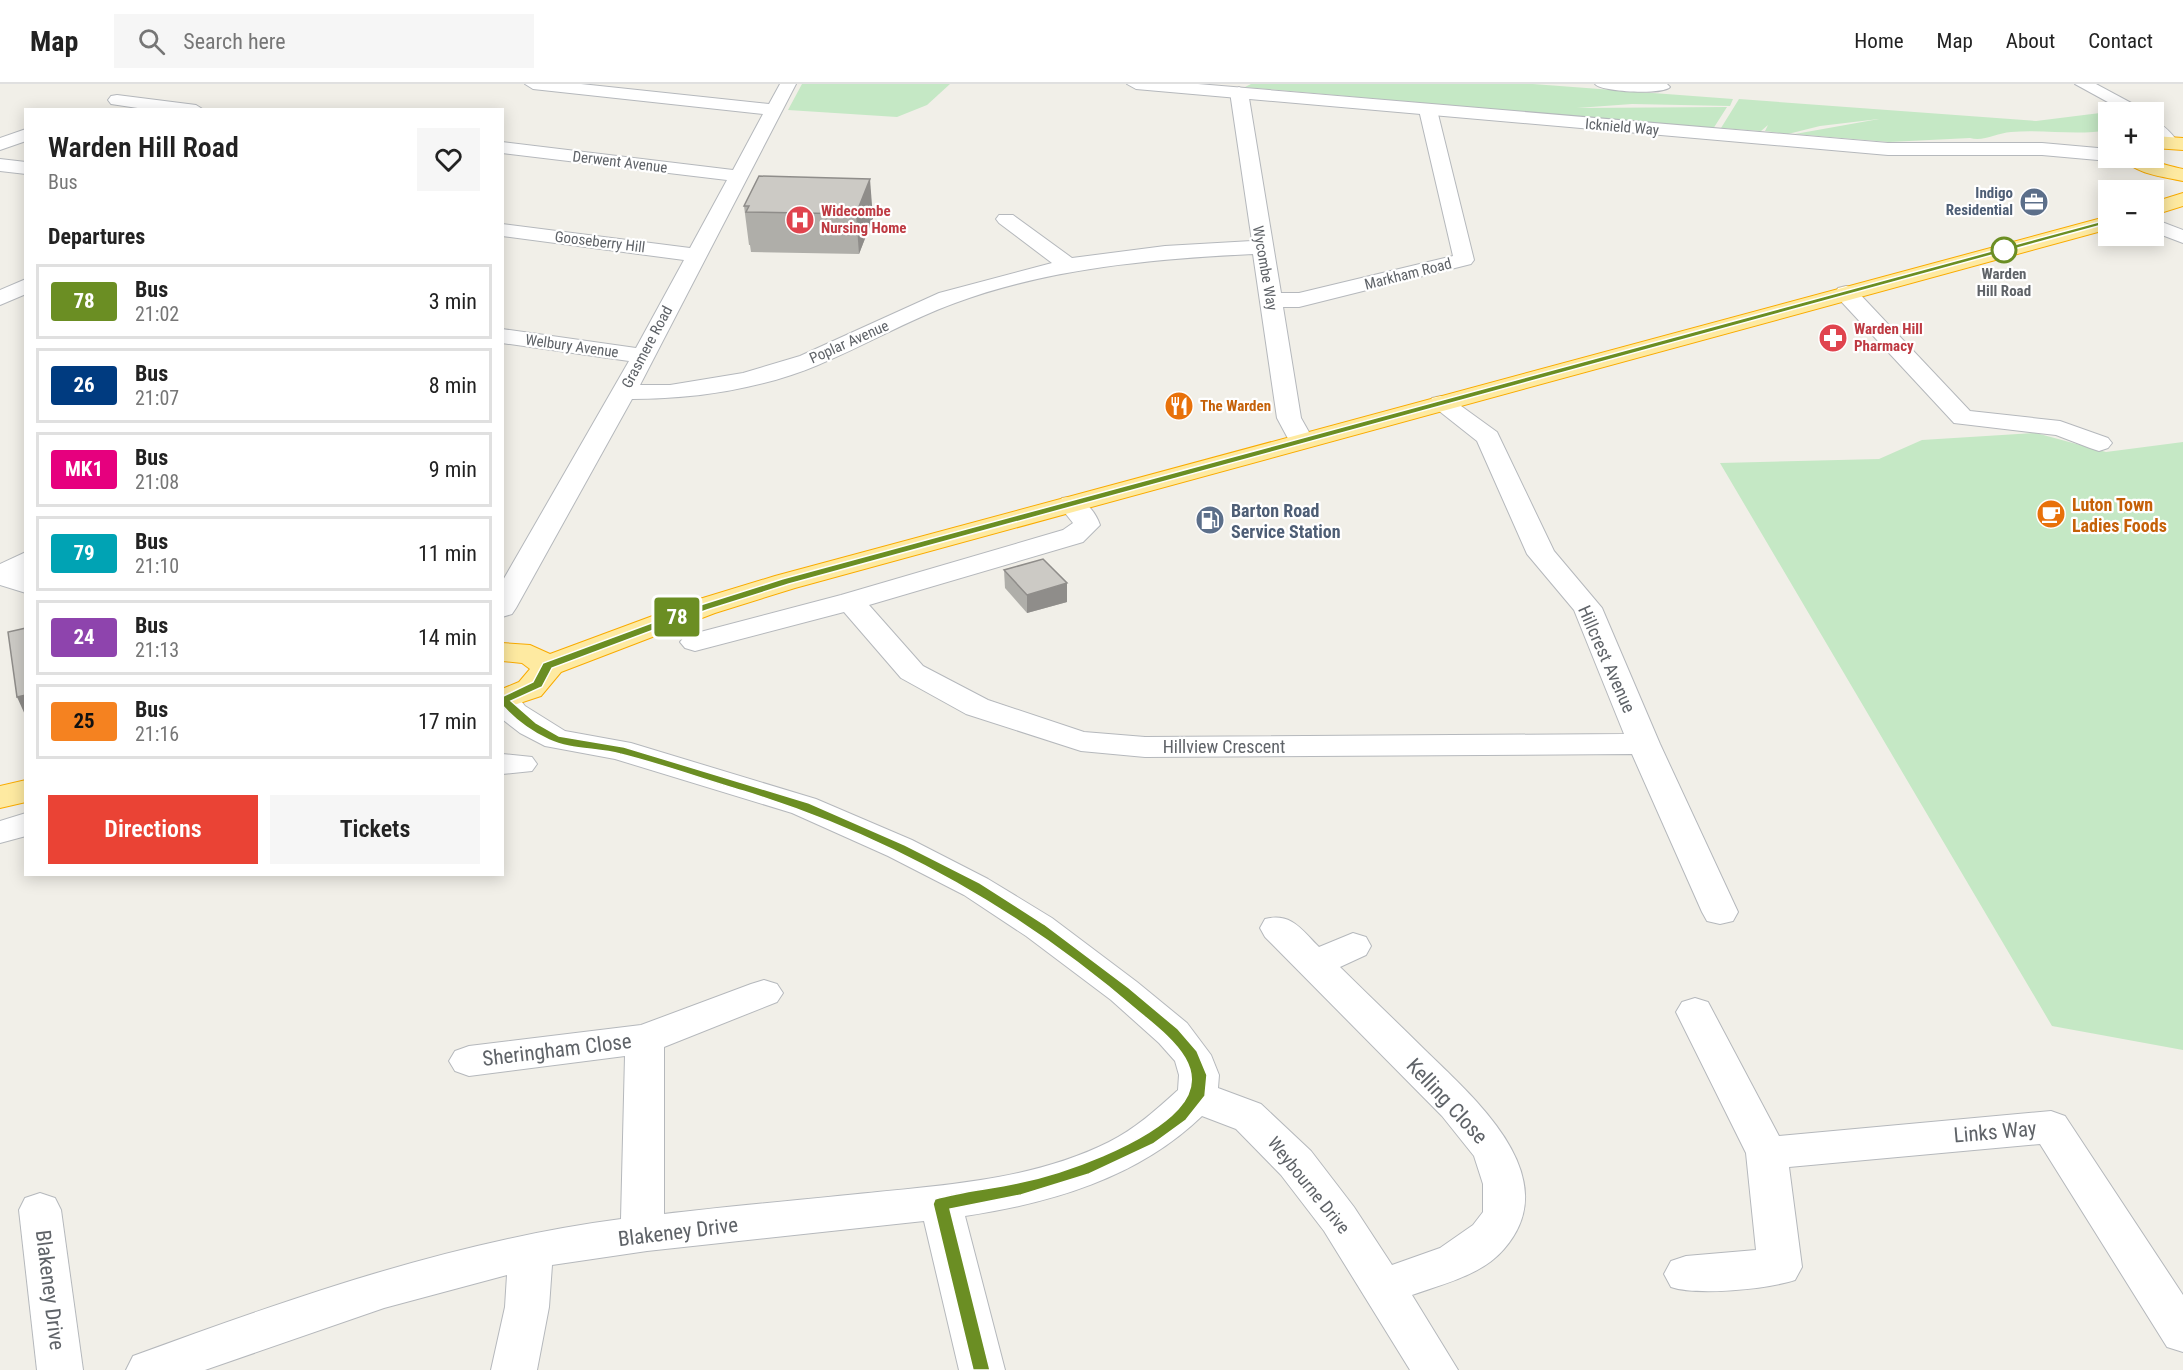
<!DOCTYPE html>
<meta charset="utf-8">
<style>
body{margin:0;font-family:"Roboto Condensed",sans-serif;background:#f6f6f6;color:#222;height:100vh;display:flex;flex-direction:column;font-size:22px;white-space:nowrap}
*{box-sizing:border-box;margin:0}
p{font-size:20px;color:#767676}
.icon{flex:none;width:33px;height:33px;fill:none;stroke:currentColor;stroke-width:2;stroke-linecap:round;stroke-linejoin:round}
.map{position:relative;flex:1;overflow:hidden}
.sheet{position:absolute;left:24px;top:24px;width:480px;height:768px;display:flex;flex-direction:column;background:#fff;border-radius:0px;box-shadow:0 3px 15px #0003}
.sheet>*{flex:none}
.badge{padding:0 12px;border-radius:4px;font-size:21px;line-height:39px}
.buttons{position:absolute;left:2098px;top:18px;display:grid;gap:12px}
.buttons a{display:grid;place-items:center;width:66px;height:66px;border-radius:0px;background:#fff;box-shadow:0 3px 15px #0003;font-size:30px}
.map>.badge{position:absolute;translate:-50% -50%;box-shadow:0 0 0 3px #fff}
h2{padding:0 24px;font-size:22px;line-height:54px}
.round{display:grid;place-items:center;flex:none;width:63px;height:63px;border-radius:0px;background:#f6f6f6}
.headline{display:flex;align-items:center;justify-content:space-between;height:102px;padding:0 24px}
h1{font-size:28px;font-weight:600;line-height:45px}
.cta{display:flex;gap:12px;margin-top:auto;padding:12px 24px}
.cta a{flex:1;height:69px;border-radius:0px;background:#ea4335;color:#fff;font-size:24px;font-weight:600;line-height:69px;text-align:center}
.cta a+a{background:#f6f6f6;color:#222}
ul{padding:0;list-style:none}
li{display:flex;align-items:center;gap:18px;height:75px;margin:0 12px 9px;padding:0 12px;border:3px solid #e0e0e0;border-radius:0px}
li div{flex:1}
li b{display:block;font-size:22px}
li em{font-style:normal}
li .badge{min-width:66px;font-weight:700;text-align:center}
header{display:flex;align-items:center;gap:36px;box-sizing:border-box;height:84px;padding:0 30px;background:#fff;border-bottom:2px solid #e0e0e0}
header strong{font-size:28px}
nav{display:flex;gap:33px;margin-inline-start:auto;font-size:21px}
.search{width:420px;height:54px;background:#f6f6f6;display:flex;align-items:center;gap:15px;box-sizing:border-box;padding:0 21px;border-radius:0px;color:#767676;font-size:22px}
.map>svg:first-child{display:block}
.green{fill:#c5e8c5}
.lines{fill:none;stroke-linecap:round;stroke-linejoin:round}
.minor-casing{stroke:#b5b8bc;stroke-width:2}
.tertiary-casing{stroke:#b5b8bc;stroke-width:2}
.trunk-casing{stroke:#f9ab00;stroke-width:2}
.minor{fill:#fff;fill-rule:evenodd}
.tertiary{fill:#fff;fill-rule:evenodd}
.trunk{fill:#feeaa1;fill-rule:evenodd}
.wall{fill:#afaea9}
.shaded-wall{fill:#8f8d8a}
.building{fill:#cccac5;stroke:#8f8d8a;stroke-width:1.5}
.line{fill:#6b8e23;stroke:#fff;stroke-width:1.5}
.stop-dot{fill:#fff;stroke:#6b8e23;stroke-width:3}
.labels{text-anchor:middle;dominant-baseline:central;stroke-width:4.5;stroke-linejoin:round;paint-order:stroke}
.far-street-label{font-size:15px;fill:#5f6368;stroke:#fff}
.far-service-label{font-size:15px;font-weight:bold;fill:#4e5e75;stroke:#fff;text-anchor:end}
.far-health-label{font-size:15px;font-weight:bold;fill:#be3a42;stroke:#fff;text-anchor:start}
.far-stop-label{font-size:15px;font-weight:bold;fill:#5f6368;stroke:#fff}
.far-food-label{font-size:15px;font-weight:bold;fill:#c56008;stroke:#fff;text-anchor:start}
.food-label{font-size:18px;font-weight:bold;fill:#c56008;stroke:#fff;text-anchor:start}
.service-label{font-size:18px;font-weight:bold;fill:#4e5e75;stroke:#fff;text-anchor:start}
.street-label{font-size:18px;fill:#5f6368;stroke:#fff}
.near-street-label{font-size:21px;fill:#5f6368;stroke:#fff}
</style>
<header>
<strong>Map</strong>
<div class="search"><svg class="icon" aria-label="search" viewBox="0 0 24 24"><circle cx="10" cy="10" r="6"/><path d="M15 15l6 6"/></svg>Search here</div>
<nav><a>Home</a><a>Map</a><a>About</a><a>Contact</a></nav>
</header>
<div class="map">
<svg width="2183" height="1286" viewBox="0 0 2183 1286">
<rect width="100%" height="100%" fill="#f1efe8"/>
<g class="green">
<polygon points="802,0 950,0 927,21 897,33 788,26"/>
<polygon points="1251,0 1533,0 1733,15 1730,22 1632,20 1577,24 1727,23 1713,45 1245,3"/>
<path d="M1739 15 2036 37 2108 28 2109 46C2076 52 2044 45 2011 48 1997 49 1983 58 1970 54L1889 58 1795 50 1879 35 1820 42 1788 50 1765 47 1768 41 1761 47 1721 44Z"/>
<polygon points="2036,349 2106,368 2183,358 2183,966 2052,942 1720,379 1879,375 1922,356"/>
</g>
<g class="lines">
<g class="minor-casing">
<g id="minor">
<path d="M525 0H581L769 20 780 0H796L640 301H670L743 289 800 272 939 209 1052 179 999 139 996 135 999 131H1013L1072 174 1165 162 1252 157 1230 8 1239 3 1248 8 1281 209H1299L1453 172 1419 26 1428 21 1437 26 1474 176 1471 180 1299 223H1283L1301 334 1314 357 1310 362 1301 365 1292 362 1277 334 1253 170C1152 175 1050 184 955 219 908 236 864 262 818 281 761 305 694 315 632 315L516 524 512 530 502 533V498L629 277 502 259V245L636 264 684 176 502 152V140L690 164 727 96 502 69V58L733 86 763 30 533 5Z"/>
<path d="M1595 0H1667L1670 3C1663 11 1601 8 1595 0Z"/>
<polygon points="2075,0 2096,0 2148,28 2126,28"/>
<polygon points="117,11 196,21 204,26 151,26 111,20 108,16 111,12"/>
<path d="M2154 38C2164 40 2172 50 2178 58L2175 62H2163L2154 53Z"/>
<polygon points="26,45 26,57 0,66 0,54"/>
<polygon points="0,75 26,78 26,90 0,87"/>
<polygon points="2154,135 2183,146 2183,159 2154,148"/>
<polygon points="26,195 26,210 0,221 0,206"/>
<polygon points="1846,202 1854,204 1970,327 2060,337 2108,354 2112,359 2108,364 2099,367 2090,364 2056,351 1954,339 1838,214 1835,209 1838,204"/>
<path d="M1441 312 1450 314 1497 348 1554 467 1602 524 1660 660 1738 828 1733 837 1720 840 1707 837 1702 828 1632 670 1145 673 1081 667 966 630 901 594 844 528 695 567 685 564 680 558 685 552 841 511 1063 446 1073 439 1058 420 1062 414C1080 410 1094 424 1100 441L1083 458 869 521 923 582 988 616 1084 648 1145 653 1624 650 1574 526 1527 470 1477 357 1429 319 1432 314Z"/>
<polygon points="26,468 26,489 11,498 0,500 0,480"/>
<path d="M502 606 514 608 525 622 565 647 631 659 816 715 912 756 988 795 1052 834 1137 898 1187 939 1211 971 1219 991 1218 1004 1261 1020 1311 1067 1354 1123 1392 1181 1440 1164 1473 1141 1483 1128V1100L1474 1072 1442 1032 1265 853 1260 844 1265 835C1291 828 1302 846 1319 863L1353 849 1366 853 1371 862 1366 871 1340 883C1368 911 1397 938 1425 966 1474 1014 1567 1093 1504 1165 1482 1191 1443 1200 1412 1211L1458 1286H1410L1324 1147 1281 1091 1236 1045 1202 1032C1138 1094 1051 1119 965 1132L1005 1286H959L924 1137 647 1167 552 1181 549 1223 537 1286H491L505 1223 507 1191 384 1224 205 1286H126L133 1272C291 1214 453 1157 621 1135L625 972 469 992 455 987 449 977 455 967 469 962 641 941 751 900 764 896 777 900 783 909 777 918 664 963V1130C732 1122 800 1116 868 1109 949 1101 1035 1095 1109 1058 1135 1045 1156 1026 1178 1006L1179 991 1175 977 1159 959 1111 916 1026 852 964 811 888 772 792 729 615 675 545 662 520 649 502 635Z"/>
<polygon points="502,670 532,673 537,680 532,687 502,690"/>
<polygon points="26,729 26,752 0,759 0,737"/>
<path d="M1695 914 1708 918 1779 1052 2051 1027 2065 1032 2183 1211V1268L2167 1263 2040 1060 1789 1083 1802 1183 1795 1196C1768 1205 1697 1212 1671 1203L1664 1190 1671 1177 1686 1172 1756 1166 1746 1069 1676 928 1682 918Z"/>
<polygon points="40,1109 55,1114 61,1126 83,1286 37,1286 19,1126 25,1114"/>
</g>
</g>
<g class="tertiary-casing">
<g id="tertiary">
<polygon points="1127,0 1198,0 1888,59 2042,59 2109,65 2109,74 2117,74 2109,77 2042,71 1888,71 1136,5"/>
<polygon points="0,483 26,490 26,509 0,501"/>
</g>
</g>
<g class="trunk-casing">
<g id="trunk">
<polygon points="2154,52 2183,54 2183,66 2154,64"/>
<path d="M2123 74C2145 72 2162 81 2183 85V97C2165 93 2134 90 2123 74Z"/>
<polygon points="2183,109 2183,122 2154,131 2154,118"/>
<polygon points="2109,132 2109,145 795,504 715,529 561,588 541,612 502,625 502,605 519,598 530,585 522,579 502,577 502,559 530,561 550,570 693,517 775,492"/>
<polygon points="26,696 26,718 0,724 0,702"/>
</g>
</g>
<use href="#minor" class="minor"/>
<use href="#tertiary" class="tertiary"/>
<use href="#trunk" class="trunk"/>
</g>
<g class="wall">
<polygon points="759,92 873,134 859,170 751,168 750,161 749,161 744,122"/>
<polygon points="1004,486 1067,499 1067,518 1027,529 1005,504"/>
</g>
<g class="shaded-wall">
<polygon points="870,95 873,134 859,170 856,130"/>
<polygon points="1067,499 1067,518 1027,529 1027,511"/>
<polygon points="26,611 26,633 17,613"/>
</g>
<g class="building">
<polygon points="759,92 870,95 856,130 746,128 749,122 744,122"/>
<polygon points="1043,475 1067,499 1027,511 1004,486"/>
<polygon points="26,544 26,611 17,613 8,548"/>
</g>
<path class="line" d="M2106 136 2113 138 789 500 707 526 552 584 542 603 511 617 536 639 559 652 624 663 809 719 905 761 980 799 1044 840 1129 904 1178 945 1197 967 1207 991 1205 1012 1186 1036 1153 1060 1089 1090 1021 1111 950 1125 990 1286H973L933 1120 935 1115C961 1107 990 1105 1017 1099 1063 1090 1146 1060 1178 1025 1214 986 1169 953 1139 928 1023 828 890 752 743 707 702 695 661 680 620 670 598 664 570 666 549 656 528 646 511 633 497 615L533 598 543 579 700 521 782 495Z"/>
<defs>
<g id="office-disc" transform="scale(1.5)"><circle r="9.5" fill="#5c6f8a" stroke="#fff"/><path d="M-6-3h4V-5.5h4V-3h4V5H-6ZM-1-4.5V-3h2v-1.5ZM-6 0V1H6V0Z" fill="#fff"/></g>
<g id="hospital-disc" transform="scale(1.5)"><circle r="9.5" fill="#e0444e" stroke="#fff"/><path d="M-5-5h3v3.5h4V-5h3V5h-3V1.5h-4V5h-3Z" fill="#fff"/></g>
<g id="pharmacy-disc" transform="scale(1.5)"><circle r="9.5" fill="#e0444e" stroke="#fff"/><path d="M-2-6h4v4h4v4h-4v4h-4v-4h-4v-4h4Z" fill="#fff"/></g>
<g id="restaurant-disc" transform="scale(1.5)"><circle r="9.5" fill="#e8710a" stroke="#fff"/><path d="M-5-6h1v4h1v-4h1v4h1v-4h1v5L-1.5 .5V6h-2V.5L-5-1ZM5-6V6H3V1.5H1.5Q1.5-4 5-6Z" fill="#fff"/></g>
<g id="cafe-disc" transform="scale(1.5)"><circle r="9.5" fill="#e8710a" stroke="#fff"/><path d="M-5.5-4.5H6V0H3Q3 3.5 0 3.5H-2.5Q-5.5 3.5-5.5 0ZM3-3.2v2h1.7v-2ZM-6 4.5H4V6H-6Z" fill="#fff"/></g>
<g id="fuel-disc" transform="scale(1.5)"><circle r="9.5" fill="#5c6f8a" stroke="#fff"/><path d="M-5.5-6h7V0h2V4h1.3V-2.5L3-4.5l.8-.8L6-3V5H2.5V1h-1V6h-7ZM-4.2-4.7v3.2H.2V-4.7Z" fill="#fff"/></g>
</defs>
<g fill-rule="evenodd">
<use href="#office-disc" x="2034" y="118"/>
<use href="#hospital-disc" x="800" y="136"/>
<use href="#pharmacy-disc" x="1833" y="254"/>
<use href="#restaurant-disc" x="1179" y="322"/>
<use href="#cafe-disc" x="2051" y="430"/>
<use href="#fuel-disc" x="1210" y="436"/>
</g>
<circle class="stop-dot" cx="2004" cy="166" r="12"/>
<g class="labels">
<g class="far-street-label">
<text transform="translate(1622 43) rotate(5)">Icknield Way</text>
<text transform="translate(620 78) rotate(7)">Derwent Avenue</text>
<text transform="translate(600 158) rotate(7)">Gooseberry Hill</text>
<text transform="translate(1265 184) rotate(80)">Wycombe Way</text>
<text transform="translate(1408 190) rotate(-14)">Markham Road</text>
<text transform="translate(849 258) rotate(-24)">Poplar Avenue</text>
<text transform="translate(572 262) rotate(8)">Welbury Avenue</text>
<text transform="translate(647 263) rotate(-62)">Grasmere Road</text>
</g>
<g class="far-service-label">
<text x="2013" y="109">Indigo<tspan x="2013" dy="17">Residential</tspan></text>
</g>
<g class="far-health-label">
<text x="821" y="127">Widecombe<tspan x="821" dy="17">Nursing Home</tspan></text>
<text x="1854" y="245">Warden Hill<tspan x="1854" dy="17">Pharmacy</tspan></text>
</g>
<g class="far-stop-label">
<text x="2004" y="190">Warden<tspan x="2004" dy="17">Hill Road</tspan></text>
</g>
<g class="far-food-label">
<text x="1200" y="322">The Warden</text>
</g>
<g class="food-label">
<text x="2072" y="420">Luton Town<tspan x="2072" dy="21">Ladies Foods</tspan></text>
</g>
<g class="service-label">
<text x="1231" y="426">Barton Road<tspan x="1231" dy="21">Service Station</tspan></text>
</g>
<g class="street-label">
<text transform="translate(1607 575) rotate(66)">Hillcrest Avenue</text>
<text x="1224" y="662">Hillview Crescent</text>
<text transform="translate(1309 1101) rotate(51)">Weybourne Drive</text>
</g>
<g class="near-street-label">
<text transform="translate(557 966) rotate(-7)">Sheringham Close</text>
<text transform="translate(1447 1017) rotate(47)">Kelling Close</text>
<text transform="translate(1995 1048) rotate(-5)">Links Way</text>
<text transform="translate(678 1148) rotate(-7)">Blakeney Drive</text>
<text transform="translate(50 1206) rotate(83)">Blakeney Drive</text>
</g>
</g>
</svg>
<div class="buttons">
<a>+</a>
<a>−</a>
</div>
<b class="badge" style="left:677px;top:533px;background:#6b8e23;color:#fff">78</b>
<section class="sheet">
<div class="headline"><div><h1>Warden Hill Road</h1><p>Bus</p></div><a class="round"><svg class="icon" aria-label="heart" viewBox="0 0 24 24"><path d="M12 20l-8-8c-3-5 5-10 8-4 3-6 11-1 8 4z"/></svg></a></div>
<h2>Departures</h2>
<ul>
<li><span class="badge" style="background:#6b8e23;color:#fff">78</span><div><b>Bus</b><p>21:02</p></div><em>3 min</em></li>
<li><span class="badge" style="background:#003b80;color:#fff">26</span><div><b>Bus</b><p>21:07</p></div><em>8 min</em></li>
<li><span class="badge" style="background:#e6007e;color:#fff">MK1</span><div><b>Bus</b><p>21:08</p></div><em>9 min</em></li>
<li><span class="badge" style="background:#00a3b4;color:#fff">79</span><div><b>Bus</b><p>21:10</p></div><em>11 min</em></li>
<li><span class="badge" style="background:#8e44ad;color:#fff">24</span><div><b>Bus</b><p>21:13</p></div><em>14 min</em></li>
<li><span class="badge" style="background:#f58220;color:#111">25</span><div><b>Bus</b><p>21:16</p></div><em>17 min</em></li>
</ul>
<div class="cta"><a>Directions</a><a>Tickets</a></div>
</section>
</div>
